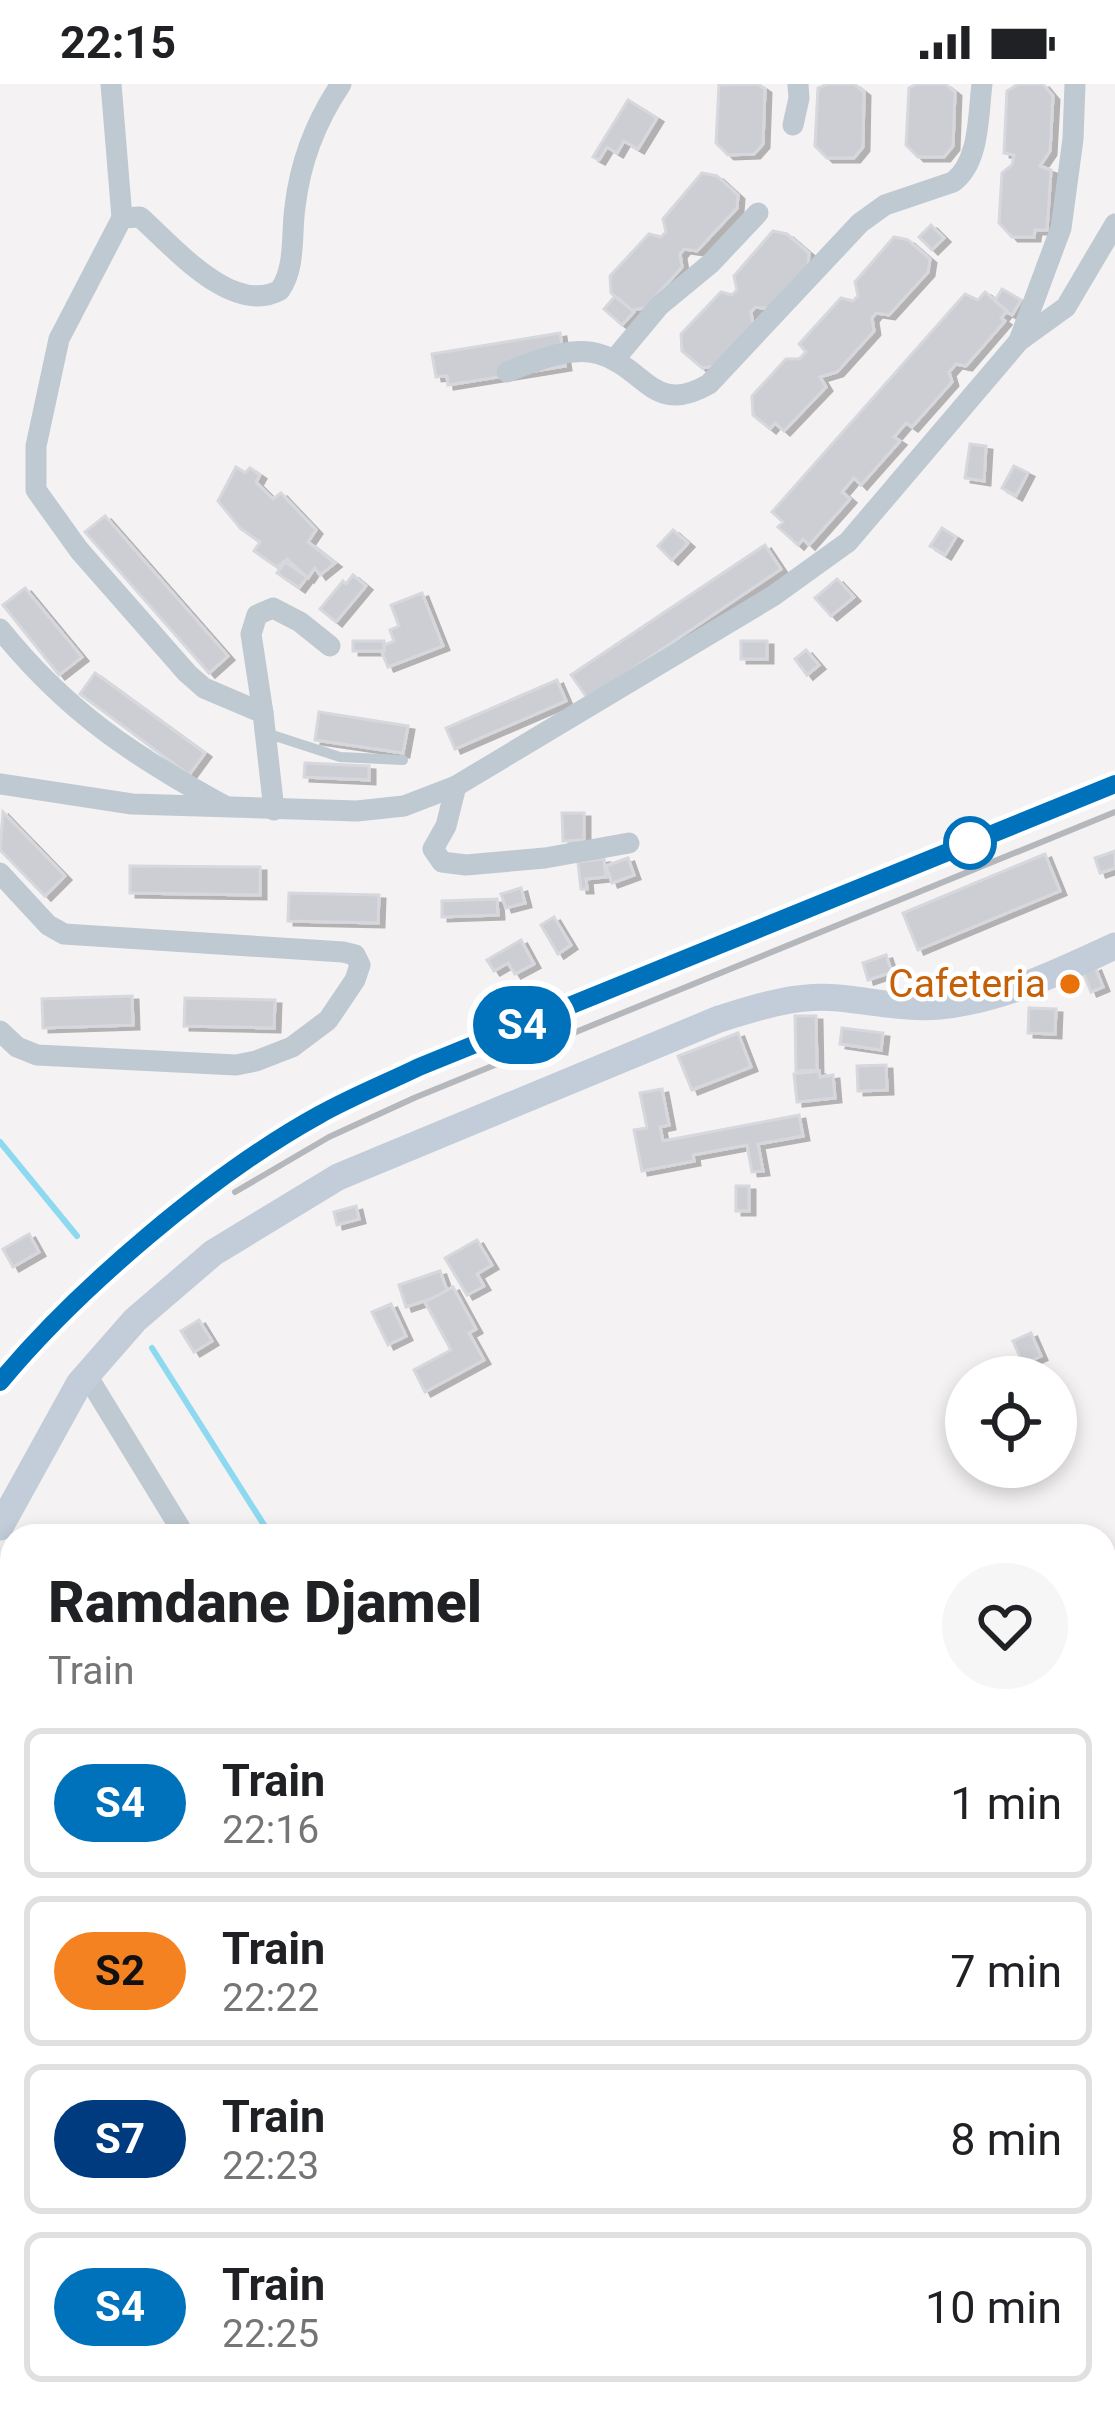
<!DOCTYPE html>
<style>
body{margin:0;font-family:Roboto,sans-serif;background:#f6f6f6;color:#202124;height:100vh;display:flex;flex-direction:column;font-size:45px;white-space:nowrap}
*{box-sizing:border-box;margin:0}
p{font-size:39px;color:#757577}
.icon{flex:none;width:66px;height:66px;fill:none;stroke:currentColor;stroke-width:2;stroke-linecap:round;stroke-linejoin:round}
.map{position:relative;flex:1;overflow:hidden}
.side{position:absolute;left:0px;top:1440px;width:1116px;height:900px;display:flex;flex-direction:column;background:#fff;border-radius:36px 36px 0 0;box-shadow:0 6px 18px #0003}
.side>*{flex:none}
.badge{padding:0 24px;border-radius:39px;font-size:42px;line-height:78px}
.fabs{position:absolute;left:945px;top:1272px;display:grid;gap:24px}
.fabs a{display:grid;place-items:center;width:132px;height:132px;border-radius:50%;background:#fff;box-shadow:0 6px 18px #0003;font-size:60px}
.map>.badge{position:absolute;translate:-50% -50%;box-shadow:0 0 0 6px #fff}
.round{display:grid;place-items:center;flex:none;width:126px;height:126px;border-radius:63px;background:#f6f6f6}
.head{display:flex;align-items:center;justify-content:space-between;height:204px;padding:0 48px}
h1{font-size:57px;font-weight:800;line-height:90px}
ul{padding:0;list-style:none}
li{display:flex;align-items:center;gap:36px;height:150px;margin:0 24px 18px;padding:0 24px;border:6px solid #e0e0e0;border-radius:18px}
li div{flex:1}
li b{display:block;font-size:45px}
li em{font-style:normal}
li .badge{min-width:132px;font-weight:700;text-align:center}
.status{display:flex;justify-content:space-between;align-items:center;height:84px;padding:0 60px;background:#fff;direction:ltr}
.status svg{height:33px;fill:currentColor}
.map>svg:first-child{display:block}
.lines{fill:none;stroke-linecap:round;stroke-linejoin:round}
.stream{stroke:#8cd9f0;stroke-width:6}
.river{stroke:#8cd9f0;stroke-width:33}
.building{fill:#ccced4;stroke:#d6d8dd;stroke-width:3;filter:url(#shadow)}
.lane{stroke:#bfc9d1;stroke-width:10}
.street{stroke:#bfc9d1;stroke-width:21}
.secondary{stroke:#c2cdd9;stroke-width:27}
.rail{stroke:#b4b7bc;stroke-width:6}
.line-casing{stroke:#fff;stroke-width:27}
.line{stroke:#0072bc;stroke-width:18}
.stop-dot{fill:#fff;stroke:#0072bc;stroke-width:6}
.food-dot{fill:#e8710a;stroke:#fff;stroke-width:4.5}
.labels{text-anchor:middle;dominant-baseline:central;stroke-width:9;stroke-linejoin:round;paint-order:stroke}
.food-label{font-size:39px;fill:#c56008;stroke:#fff;text-anchor:end}
</style>
<div class="status"><b>22:15</b><svg viewBox="0 0 49 12"><path d="M0 12V9h3v3zM5 12V6h3v6zM10 12V3h3v9zM15 12V0h3v12zM26 1h20v11H26zM47 4h2v5h-2z"/></svg></div>
<div class="map">
<svg width="1115" height="2340" viewBox="0 0 1115 2340">
<defs>
<filter id="shadow"><feDropShadow dx="6" dy="4" stdDeviation="0" flood-color="#0004"/></filter>
</defs>
<rect width="100%" height="100%" fill="#f4f2f2"/>
<g class="lines">
<g class="stream">
<polyline points="0,1058 77,1152"/>
<polyline points="152,1264 271,1452"/>
</g>
<g class="river">
<polyline points="1104,2193 1115,2203"/>
<polyline points="201,2340 204,2328"/>
</g>
</g>
<g class="building">
<polygon points="758,0 765,5 763,60 754,70 728,71 716,59 719,1"/>
<polygon points="828,0 854,0 864,8 863,63 854,74 827,74 815,62 818,4"/>
<polygon points="917,0 945,0 955,8 953,62 944,73 918,73 906,61 909,4"/>
<polygon points="1018,0 1043,0 1053,12 1050,67 1040,82 1051,86 1047,146 1035,146 1034,153 1012,153 999,139 1002,89 1012,81 1014,71 1004,69 1007,7"/>
<polygon points="628,16 657,34 638,65 624,57 617,69 607,63 599,76 593,73"/>
<polygon points="702,89 717,92 738,111 737,124 697,167 684,165 680,170 682,183 645,224 631,226 611,209 610,192 649,150 661,153 666,148 663,135"/>
<polygon points="931,141 944,154 932,166 919,153"/>
<polygon points="773,147 787,150 809,169 808,182 769,225 755,223 751,228 753,241 716,282 702,284 682,267 681,250 721,208 732,211 737,206 734,192"/>
<polygon points="894,153 908,156 930,175 928,188 889,231 876,229 872,234 874,247 837,288 820,293 826,303 784,347 775,339 770,345 753,331 752,312 786,275 799,275 806,268 799,260 841,214 853,217 858,212 855,198"/>
<polygon points="1002,205 1021,216 1012,231 993,220"/>
<polygon points="985,208 1007,227 1001,234 1005,237 966,282 956,280 949,288 952,298 912,343 906,339 894,353 900,357 861,401 854,394 842,408 850,415 809,461 803,455 798,461 778,443 783,438 772,428 965,210 978,216"/>
<polygon points="615,212 634,228 622,241 604,225"/>
<polygon points="560,249 565,282 448,301 447,292 436,293 432,270"/>
<polygon points="970,360 986,362 984,397 965,394"/>
<polygon points="1014,382 1028,389 1016,412 1002,404"/>
<polygon points="236,383 245,389 250,384 260,391 256,398 273,415 281,409 316,446 308,458 335,479 320,491 315,484 308,494 287,475 277,483 254,467 260,458 241,445 218,417"/>
<polygon points="105,432 228,572 209,589 85,448"/>
<polygon points="942,444 956,453 945,471 930,462"/>
<polygon points="673,446 688,459 672,476 658,462"/>
<polygon points="765,461 781,485 588,615 571,591"/>
<polygon points="285,478 307,493 299,504 277,489"/>
<polygon points="353,491 366,502 336,538 320,525 343,497 346,500"/>
<polygon points="837,495 854,513 831,532 815,514"/>
<polygon points="25,504 82,573 59,591 3,521"/>
<polygon points="422,509 443,562 388,583 380,563 394,557 390,546 399,542 391,521"/>
<rect x="353" y="557" width="31" height="10"/>
<rect x="741" y="557" width="26" height="18"/>
<polygon points="806,566 819,581 807,591 795,575"/>
<polygon points="95,589 205,669 189,691 80,610"/>
<polygon points="557,596 566,617 455,665 446,644"/>
<polygon points="319,628 408,642 403,669 315,656"/>
<polygon points="305,679 369,682 369,696 304,693"/>
<polygon points="3,728 65,792 45,812 0,766"/>
<polygon points="562,729 584,729 584,756 563,757"/>
<polygon points="1115,767 1115,784 1100,789 1095,774"/>
<polygon points="1045,770 1060,807 918,866 903,829"/>
<polygon points="628,774 634,791 612,799 606,782"/>
<polygon points="604,775 606,793 586,795 587,805 581,805 578,778"/>
<polygon points="130,782 260,783 260,811 130,809"/>
<polygon points="521,804 525,819 506,824 501,810"/>
<polygon points="289,809 379,811 378,839 288,837"/>
<polygon points="497,815 498,831 442,833 442,817"/>
<polygon points="554,833 571,861 558,870 541,841"/>
<polygon points="521,856 534,880 515,890 508,879 494,887 487,876"/>
<polygon points="886,871 892,888 868,896 863,879"/>
<polygon points="1095,883 1103,903 1091,908 1083,888"/>
<polygon points="132,912 133,941 43,944 42,915"/>
<polygon points="185,914 275,916 274,944 184,942"/>
<polygon points="1029,924 1056,925 1055,950 1028,949"/>
<polygon points="795,932 816,932 817,986 796,987"/>
<polygon points="842,944 883,949 881,966 840,960"/>
<polygon points="738,949 751,983 692,1006 678,972"/>
<polygon points="886,981 887,1006 858,1007 857,982"/>
<polygon points="819,987 820,993 833,991 835,1014 797,1018 794,990"/>
<polygon points="662,1005 669,1041 660,1043 663,1057 799,1031 803,1052 758,1060 763,1087 752,1088 747,1061 693,1071 694,1077 642,1087 634,1046 647,1044 640,1009"/>
<rect x="736" y="1102" width="13" height="25"/>
<polygon points="356,1122 359,1135 337,1141 334,1128"/>
<polygon points="29,1150 39,1168 13,1183 3,1165"/>
<polygon points="477,1156 492,1181 477,1190 484,1202 467,1211 445,1174"/>
<polygon points="440,1187 448,1209 406,1223 399,1201"/>
<polygon points="453,1203 476,1245 469,1249 484,1276 425,1308 414,1286 451,1266 425,1218"/>
<polygon points="391,1220 406,1252 388,1261 372,1228"/>
<polygon points="199,1236 212,1257 194,1268 181,1247"/>
<polygon points="1031,1249 1041,1272 1023,1280 1013,1257"/>
<polygon points="0,2018 12,2023 7,2048 0,2046"/>
<polygon points="4,2099 12,2102 12,2141 0,2137"/>
<polygon points="2,2272 12,2275 8,2298 0,2295"/>
<polygon points="336,2328 372,2328 368,2340"/>
</g>
<g class="lines">
<polyline class="lane" points="266,649 340,673 403,676"/>
<g class="street">
<polyline points="111,0 122,134"/>
<polyline points="793,41 799,14 798,0"/>
<polyline points="1019,257 1061,144 1073,55 1075,0"/>
<polyline points="614,276 659,222 710,180 758,129"/>
<path d="M507 288C534 278 570 261 599 270 645 283 653 333 709 300L860 139 885 121 953 98C980 78 978 31 982 0"/>
<path d="M0 545C66 627 132 671 223 721"/>
<polyline points="263,629 251,550 257,531 273,524 300,538 330,562"/>
<polyline points="0,700 132,720 357,727 404,722 456,702 773,512 848,458 1019,257 1066,223 1115,140"/>
<polyline points="456,702 446,742 433,765 442,778 466,781 545,774 629,759"/>
<path d="M274 726 263 629 204 604 187 589 79 466 36 406V362L59 255 122 134 140 133C172 161 232 233 280 206 296 183 291 150 295 123 300 79 316 37 341 0"/>
<polyline points="0,789 48,841 64,850 343,868 355,871 360,881 355,896 328,936 292,963 256,977 236,981 37,971 17,963 0,947"/>
<polyline points="86,1290 185,1452"/>
<polyline points="0,1568 12,1573"/>
<polyline points="0,1661 12,1665"/>
<polyline points="0,1955 12,1918"/>
<polyline points="20,2328 58,2340"/>
</g>
<g class="secondary">
<path d="M0 1443 79 1300 135 1236 213 1169 338 1093 719 935C758 923 796 910 838 914 872 917 905 925 940 922 1003 916 1058 888 1115 862"/>
<polyline points="0,2181 12,2185"/>
<polyline points="435,2328 448,2340"/>
</g>
<g class="rail">
<polyline points="235,1108 329,1053 414,1014 1115,728"/>
<path d="M0 1298C112 1164 261 1054 419 983L1115 700"/>
</g>
</g>
<g class="lines">
<g class="line-casing">
<path id="line" d="M0 1298C78 1204 212 1090 319 1031 351 1013 386 999 419 983L1115 700"/>
</g>
<use href="#line" class="line"/>
</g>
<circle class="stop-dot" cx="970" cy="759" r="24"/>
<circle class="food-dot" cx="1070" cy="900" r="12"/>
<g class="labels">
<g class="food-label">
<text x="1046" y="900">Cafeteria</text>
</g>
</g>
</svg>
<div class="fabs">
<a><svg class="icon" aria-label="locate" viewBox="0 0 24 24"><circle cx="12" cy="12" r="6"/><path d="M12 2v4M12 18v4M2 12h4M18 12h4"/></svg></a>
</div>
<b class="badge" style="left:522px;top:941px;background:#0072bc;color:#fff">S4</b>
<section class="side">
<div class="head"><div><h1>Ramdane Djamel</h1><p>Train</p></div><a class="round"><svg class="icon" aria-label="heart" viewBox="0 0 24 24"><path d="M12 20l-8-8c-3-5 5-10 8-4 3-6 11-1 8 4z"/></svg></a></div>
<ul>
<li><span class="badge" style="background:#0072bc;color:#fff">S4</span><div><b>Train</b><p>22:16</p></div><em>1 min</em></li>
<li><span class="badge" style="background:#f58220;color:#111">S2</span><div><b>Train</b><p>22:22</p></div><em>7 min</em></li>
<li><span class="badge" style="background:#003b80;color:#fff">S7</span><div><b>Train</b><p>22:23</p></div><em>8 min</em></li>
<li><span class="badge" style="background:#0072bc;color:#fff">S4</span><div><b>Train</b><p>22:25</p></div><em>10 min</em></li>
</ul>
</section>
</div>
